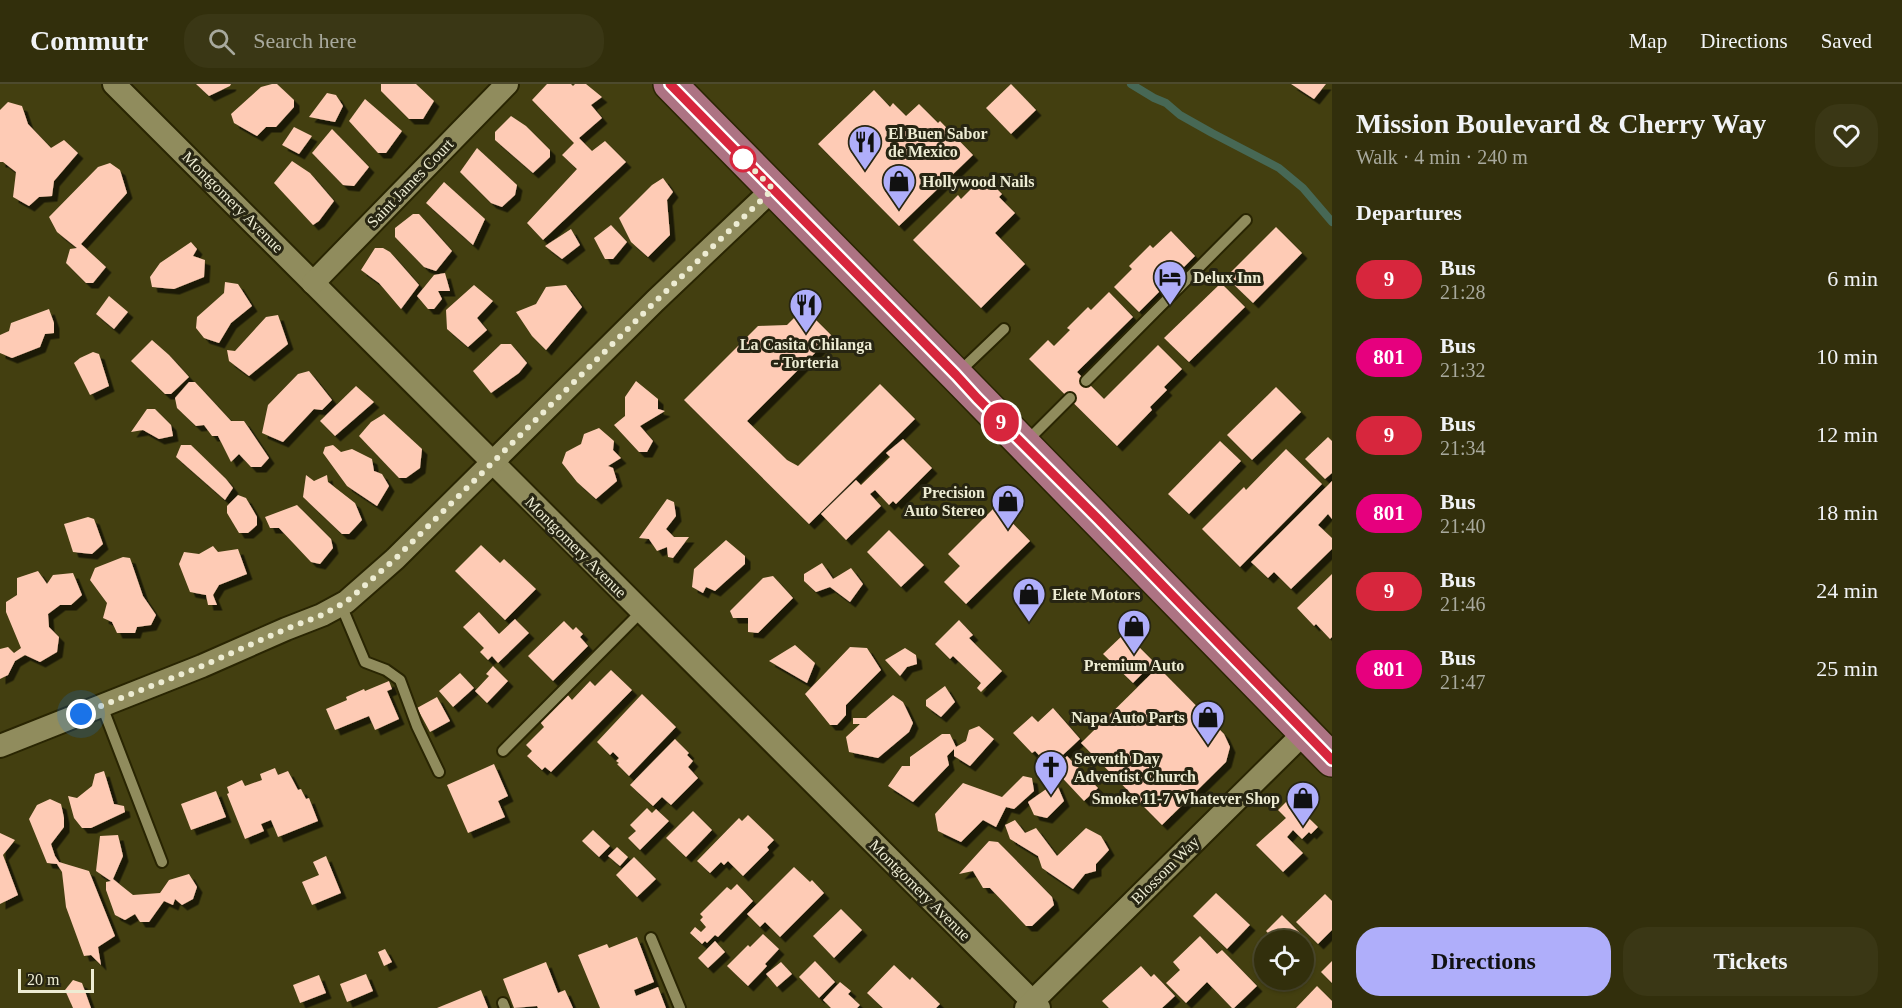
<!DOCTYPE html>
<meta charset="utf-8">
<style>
body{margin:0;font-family:"Times New Roman",serif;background:#3a3715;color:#f1f3f6;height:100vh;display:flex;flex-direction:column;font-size:22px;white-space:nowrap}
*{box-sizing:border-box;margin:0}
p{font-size:20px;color:#a8a99d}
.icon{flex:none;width:33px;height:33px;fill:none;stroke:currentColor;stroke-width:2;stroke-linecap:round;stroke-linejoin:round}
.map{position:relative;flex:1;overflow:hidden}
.side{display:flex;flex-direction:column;background:#322f0c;width:570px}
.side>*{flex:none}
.badge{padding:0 12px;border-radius:20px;font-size:21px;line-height:39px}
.buttons{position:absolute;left:1254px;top:846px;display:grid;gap:12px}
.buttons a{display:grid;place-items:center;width:60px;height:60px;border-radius:50%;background:#322f0c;box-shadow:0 2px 4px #0004,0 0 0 2px #4d4a2d;font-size:30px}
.scale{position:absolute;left:18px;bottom:15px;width:76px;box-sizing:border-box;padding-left:6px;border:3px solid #edecd3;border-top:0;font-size:16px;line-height:21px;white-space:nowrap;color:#edecd3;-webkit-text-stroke:4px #272512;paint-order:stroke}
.you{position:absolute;width:30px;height:30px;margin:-15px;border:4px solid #fff;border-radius:50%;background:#1a73e8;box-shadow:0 0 0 9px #1a73e833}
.map>.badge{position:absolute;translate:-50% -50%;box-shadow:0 0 0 3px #fff}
h2{padding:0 24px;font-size:22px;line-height:54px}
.round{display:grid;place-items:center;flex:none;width:63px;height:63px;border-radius:24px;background:#3a3715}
.head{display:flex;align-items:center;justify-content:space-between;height:102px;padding:0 24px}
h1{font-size:28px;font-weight:600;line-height:45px}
.action{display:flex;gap:12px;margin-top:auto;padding:12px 24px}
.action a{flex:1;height:69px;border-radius:24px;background:#afaefa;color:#111;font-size:24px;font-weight:600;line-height:69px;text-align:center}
.action a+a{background:#3a3715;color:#f1f3f6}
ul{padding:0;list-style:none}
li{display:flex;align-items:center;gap:18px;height:78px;padding:0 24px}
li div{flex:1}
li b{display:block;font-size:22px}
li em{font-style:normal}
li .badge{min-width:66px;font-weight:700;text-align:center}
header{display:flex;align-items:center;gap:36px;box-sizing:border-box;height:84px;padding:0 30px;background:#322f0c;border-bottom:2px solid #4d4a2d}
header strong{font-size:28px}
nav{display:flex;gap:33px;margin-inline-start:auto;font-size:21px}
.search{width:420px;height:54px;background:#3a3715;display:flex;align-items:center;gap:15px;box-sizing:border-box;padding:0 21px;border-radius:24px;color:#a8a99d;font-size:22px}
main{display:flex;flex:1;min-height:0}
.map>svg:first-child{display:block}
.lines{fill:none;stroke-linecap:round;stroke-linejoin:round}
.stream{stroke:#476855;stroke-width:8}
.building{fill:#fecbb5;filter:url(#shadow)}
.lane-casing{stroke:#292502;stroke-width:14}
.street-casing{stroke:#292502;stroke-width:26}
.primary-casing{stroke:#292502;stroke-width:36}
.lane{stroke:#908c5d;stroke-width:10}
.street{stroke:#908c5d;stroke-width:22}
.primary{stroke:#ad7383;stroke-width:33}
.line-casing{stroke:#fff;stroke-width:14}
.line{stroke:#d7263d;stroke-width:9}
.walk{stroke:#edecd3;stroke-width:6;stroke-dasharray:0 10.8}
.stop-dot{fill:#fff;stroke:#d7263d;stroke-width:3}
.labels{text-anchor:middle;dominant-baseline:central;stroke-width:6;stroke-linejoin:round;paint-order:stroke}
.poi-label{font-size:16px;font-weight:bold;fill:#edecd3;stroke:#272512;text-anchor:start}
.street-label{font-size:16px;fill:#edecd3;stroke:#272512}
</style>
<header>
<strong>Commutr</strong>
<div class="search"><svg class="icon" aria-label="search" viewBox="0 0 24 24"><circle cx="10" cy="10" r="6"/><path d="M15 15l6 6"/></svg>Search here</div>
<nav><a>Map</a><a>Directions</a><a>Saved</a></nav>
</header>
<main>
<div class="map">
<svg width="1332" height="924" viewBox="0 0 1332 924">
<defs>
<filter id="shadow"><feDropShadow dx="5.5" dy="5.5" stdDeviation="0" flood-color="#0009"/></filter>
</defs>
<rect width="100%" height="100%" fill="#433f10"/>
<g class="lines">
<polyline class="stream" points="1131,0 1154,14 1166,19 1180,31 1212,49 1279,84 1303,104 1332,138"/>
</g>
<g class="building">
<polygon points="196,0 231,0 230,2 209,12"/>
<polygon points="272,0 277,0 294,16 294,23 276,43 266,43 257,52 234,39 231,30 261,3"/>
<polygon points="381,0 416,0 434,17 423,35 409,35 381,7"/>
<polygon points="547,0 571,0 573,2 575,0 586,0 602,13 591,21 602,34 579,54 592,67 605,57 626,78 543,156 527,139 577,85 562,71 574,59 532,16"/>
<polygon points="1011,0 1036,26 1011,50 986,24"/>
<polygon points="1291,0 1326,0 1314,15"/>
<polygon points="874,6 890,23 893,19 906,32 919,20 938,39 940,37 973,71 899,142 818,60"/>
<polygon points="327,9 336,11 343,22 335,38 309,33"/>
<polygon points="365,15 402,47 386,69 378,69 349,37"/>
<polygon points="8,18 22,22 28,40 51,64 64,56 78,69 54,97 52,112 39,113 29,122 13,113 16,88 3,78 0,78 0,26"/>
<polygon points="511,32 526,42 550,66 550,73 533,89 495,56 495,48"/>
<polygon points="294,43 312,52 299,70 282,61"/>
<polygon points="332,45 369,83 354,102 343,101 312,69"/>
<polygon points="477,64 517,101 515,111 502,123 491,119 460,88"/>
<polygon points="292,77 310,89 334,117 319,137 313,141 274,99"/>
<polygon points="110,79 120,86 127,109 81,160 106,183 93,199 86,199 66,179 70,165 77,164 57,148 49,133 98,83"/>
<polygon points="984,92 1002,110 999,113 1015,129 995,149 1025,180 981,224 913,156 958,111 961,115"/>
<polygon points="663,94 673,108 667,116 670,151 648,173 631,158 619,134 652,101"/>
<polygon points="444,98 485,135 473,161 426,119"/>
<polygon points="413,130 419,130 452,167 436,187 424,183 395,153 395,144"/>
<polygon points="611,141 627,158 613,175 605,175 594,154"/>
<polygon points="1276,143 1302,169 1253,219 1226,193"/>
<polygon points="571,145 580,161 562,175 545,162"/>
<polygon points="1171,147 1195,172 1139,228 1114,203 1132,185 1129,182 1150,161 1153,164"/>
<polygon points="191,158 197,165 193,172 205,176 204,193 174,205 152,203 150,193 160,179"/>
<polygon points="375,164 383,164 390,168 419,201 401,225 379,199 361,186"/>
<polygon points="445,189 450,207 438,207 442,215 434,225 428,225 417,212 434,191"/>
<polygon points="225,198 238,200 252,222 231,239 219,259 204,254 196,244 197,233 224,209"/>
<polygon points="1221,199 1245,223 1189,278 1164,254"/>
<polygon points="474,201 493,217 477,234 487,246 468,263 447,245 446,226"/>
<polygon points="566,201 582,223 546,266 532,252 516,228 536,220 546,203"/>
<polygon points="1109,208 1133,233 1077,288 1104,315 1158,261 1182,285 1164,303 1167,306 1150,323 1152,326 1117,362 1029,275 1048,256 1054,262 1070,246 1067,244 1088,223 1091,226"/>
<polygon points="109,212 128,228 114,245 96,230"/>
<polygon points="804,224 832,252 747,337 787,376 798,382 880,300 915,335 809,440 684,316 758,242 787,241"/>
<polygon points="49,225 54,239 54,249 45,250 40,263 12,274 0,269 0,251 9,247 11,239"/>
<polygon points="278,231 288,260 249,292 229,277 227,266 235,267 266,233"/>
<polygon points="152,256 169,271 189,293 171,310 165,310 131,277"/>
<polygon points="501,260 511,260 527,279 519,289 491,309 473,287"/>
<polygon points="93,268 99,270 109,302 90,311 74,279 80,274"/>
<polygon points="309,287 332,316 322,326 314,325 283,358 262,349 268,321 298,290"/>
<polygon points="636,297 658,315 658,325 665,327 640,342 653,357 647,368 639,368 614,341 625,332 625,313"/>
<polygon points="189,298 195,298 231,337 244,337 269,374 261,383 251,383 239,370 231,378 218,352 212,352 204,341 196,342 177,324 175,314"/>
<polygon points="356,302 374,318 335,352 320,337"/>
<polygon points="1276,303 1301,328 1252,376 1227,351"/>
<polygon points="147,325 155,325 171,341 173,352 159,355 143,346 131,348"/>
<polygon points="384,330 422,365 420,384 406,394 399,394 359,352 371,338"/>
<polygon points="599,344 614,357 613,366 621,374 608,382 613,384 617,397 596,415 577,398 562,379 566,368 581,360 584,350"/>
<polygon points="1328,353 1332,357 1332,389 1325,395 1305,375"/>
<polygon points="903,355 932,384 896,420 893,417 889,421 875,406 870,410 881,422 846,456 821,430 856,396 861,401 890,373 886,369"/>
<polygon points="1220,357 1241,377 1189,430 1168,410"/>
<polygon points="181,361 191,361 226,395 233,404 225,416 176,373"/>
<polygon points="333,361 341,368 352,365 372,375 374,387 382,390 389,402 377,422 347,402 323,369 325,363"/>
<polygon points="1286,365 1322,400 1240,483 1202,445 1244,403 1246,406"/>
<polygon points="306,391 314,397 327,391 328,398 355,419 362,436 349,450 342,450 303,413"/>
<polygon points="1332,397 1332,435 1328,430 1318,441 1332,454 1332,465 1291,505 1274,488 1268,494 1251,478"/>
<polygon points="238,411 246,414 257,433 257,441 248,449 239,449 227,429 227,422"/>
<polygon points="667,415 674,418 676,432 666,445 674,453 689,453 673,474 668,473 667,463 657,467 649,455 639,454"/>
<polygon points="297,421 331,455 333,464 320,480 311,478 279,444 270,444 265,433"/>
<polygon points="996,422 1030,457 966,520 944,498 960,482 948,470"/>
<polygon points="88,433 94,435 103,460 92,470 73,468 64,440"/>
<polygon points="889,446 924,481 901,503 867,468"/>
<polygon points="726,456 745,472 745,480 715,507 706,503 703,509 692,503 694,485"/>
<polygon points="481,461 500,479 504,475 536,505 505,536 455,487"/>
<polygon points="213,462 218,468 238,465 247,490 219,501 213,511 217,521 208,521 206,511 190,508 179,480 184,468 199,470"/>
<polygon points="123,473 130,474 143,512 156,531 151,541 137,543 135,549 117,549 112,538 103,534 107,519 90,496 95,484"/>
<polygon points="822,479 833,495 851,484 863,500 850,518 830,503 816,508 804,497 804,490"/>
<polygon points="38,487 47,500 53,491 73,489 82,511 71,521 60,521 48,530 49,543 59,553 57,568 40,578 25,571 15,577 8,591 0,595 0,565 8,563 14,569 21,564 6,528 6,518 17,511 17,494"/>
<polygon points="1332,490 1332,553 1330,555 1316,540 1314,542 1297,524"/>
<polygon points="773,492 793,514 758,549 748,548 748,534 733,534 730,527 763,494"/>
<polygon points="479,528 499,550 515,535 529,549 498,579 492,572 488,576 480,568 484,564 463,543"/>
<polygon points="959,536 973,551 969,554 1002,587 981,608 977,604 981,599 953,572 950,575 935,560"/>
<polygon points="564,537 573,546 576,543 583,550 580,553 588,562 553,597 528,572"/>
<polygon points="1125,549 1154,578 1133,599 1103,570"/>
<polygon points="795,561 815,579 807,599 769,577"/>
<polygon points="850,563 867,564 881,586 846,621 846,631 837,641 830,641 805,610"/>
<polygon points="905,564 916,571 917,580 907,583 900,592 885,576"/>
<polygon points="493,582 508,597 487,619 475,607 489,592 486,590"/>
<polygon points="1158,583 1224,650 1230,663 1226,678 1162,741 1081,659"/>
<polygon points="611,586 632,606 551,688 545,683 542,686 527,672 532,667 526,661 544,643 540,638 567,610 572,616 590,597 595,602"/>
<polygon points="460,589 474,604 453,623 439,607"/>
<polygon points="389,597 392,605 387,607 399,635 375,646 369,632 335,646 326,625 347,616 346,613 364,605 365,607"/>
<polygon points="945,602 955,618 941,633 926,622 926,616"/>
<polygon points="642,610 676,643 629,692 617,680 619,679 616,677 619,674 613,668 610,671 597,658"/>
<polygon points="893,611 903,618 913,639 909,648 878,674 849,668 846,653 860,640 853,640 853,634 866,634"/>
<polygon points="437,613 450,637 430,648 417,624"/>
<polygon points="1053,624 1080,655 1050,683 1035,667 1032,669 1013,649 1032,632 1038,638"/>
<polygon points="979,642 994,655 970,682 954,672 954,665 947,672 949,681 913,718 888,702 902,682 910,682 910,673 942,650 950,650 956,663 966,657 969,646"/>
<polygon points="675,655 689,669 687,671 693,677 688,683 698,694 671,721 662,713 653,722 630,701"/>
<polygon points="1067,672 1098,704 1084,717 1054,685"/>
<polygon points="494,680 508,712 498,717 505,733 468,749 447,701"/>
<polygon points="275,684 278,691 288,687 298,706 301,705 306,715 309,714 318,737 278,753 271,736 261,740 264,747 245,755 227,710 229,709 227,703 242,696 245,702 262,696 260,690"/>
<polygon points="104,687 114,720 124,722 125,728 91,744 82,744 74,734 68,712 77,714 92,702 95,690"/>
<polygon points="1023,692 1032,694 1034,707 1014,725 1006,723 996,743 983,736 961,758 938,747 935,730 963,699 1002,713"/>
<polygon points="1056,698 1064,717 1047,734 1034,731 1028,718"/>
<polygon points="216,707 226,733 191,746 181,720"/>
<polygon points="50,715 61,720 64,734 64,743 51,760 55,772 59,778 89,787 115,852 98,863 101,881 91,871 84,872 66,823 62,788 57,780 47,779 29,735 37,721"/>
<polygon points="1289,715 1318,743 1311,750 1309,748 1302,755 1293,746 1287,753 1303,769 1283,788 1256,761 1286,734 1278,726"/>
<polygon points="647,724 652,729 656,725 669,737 640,766 628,754 636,747 630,741"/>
<polygon points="693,727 712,746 686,773 666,754"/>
<polygon points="748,731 774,756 767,763 769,766 743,792 728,777 724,781 721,778 710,789 697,777 739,734 742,737"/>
<polygon points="1015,736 1025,749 1036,744 1057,772 1086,744 1101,752 1109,766 1096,780 1096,787 1085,790 1073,805 1042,784 1038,772 1010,755 1005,741"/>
<polygon points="593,746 610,762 599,773 582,757"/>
<polygon points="0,749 15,756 3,771 18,811 0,820"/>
<polygon points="118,751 123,772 113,795 133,811 160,809 169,796 189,790 197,803 193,815 182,821 175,815 173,821 164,817 149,838 140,838 135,830 125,836 115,831 106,806 106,798 111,797 96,787 100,752"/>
<polygon points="989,757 998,758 1052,813 1054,821 1032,842 1026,842 990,804 983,804 973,787 959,790"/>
<polygon points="617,763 628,773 620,782 608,772"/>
<polygon points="326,772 341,809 312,821 302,798 319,791 313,778"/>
<polygon points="634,773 656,795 637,813 616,791"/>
<polygon points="794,783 810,798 812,796 824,809 780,853 765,838 760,843 747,830"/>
<polygon points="737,800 753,817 718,853 715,851 707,859 705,857 702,860 690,849 695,843 701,848 706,843 700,836 703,833 700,830 727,803 731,806"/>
<polygon points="1216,809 1250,841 1227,865 1193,832"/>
<polygon points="1325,810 1332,817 1332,846 1318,860 1296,838"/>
<polygon points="841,825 862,846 834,874 813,852"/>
<polygon points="1282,831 1307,856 1304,859 1304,856 1275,856 1266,847"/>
<polygon points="763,850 779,865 765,880 767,882 748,902 727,882 748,861 750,863"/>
<polygon points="1200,852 1217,870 1222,866 1257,902 1234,924 1232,924 1207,898 1186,919 1166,899 1180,886 1173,878"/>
<polygon points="637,853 654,898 634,906 636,912 658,903 666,924 600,924 578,871 607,860 609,864"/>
<polygon points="715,857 725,868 708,884 698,874"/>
<polygon points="385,865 392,878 384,882 378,868"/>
<polygon points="815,877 835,898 819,914 799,893"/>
<polygon points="1332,877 1332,899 1321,888"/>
<polygon points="546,878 558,909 565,906 573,924 538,924 537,922 514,924 503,895"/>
<polygon points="781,878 792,890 777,903 766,890"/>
<polygon points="894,881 910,896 912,893 940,920 936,924 883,924 867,909"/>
<polygon points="1141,882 1151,893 1154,890 1175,912 1162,924 1109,924 1102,917"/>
<polygon points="366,890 373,907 347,918 340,900"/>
<polygon points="319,891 326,909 300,919 293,901"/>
<polygon points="73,896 82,899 91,924 73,924 65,906"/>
<polygon points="840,898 851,907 848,910 860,921 857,924 831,924 823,916"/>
<polygon points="1317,902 1332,917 1332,924 1296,924"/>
<polygon points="481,906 488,924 437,924"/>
</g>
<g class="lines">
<g class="lane-casing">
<g id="lane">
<polyline points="958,289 1004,245"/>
<polyline points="1086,297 1246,136"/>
<polyline points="1026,358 1070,314"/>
<polyline points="341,521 365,578 386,586 400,596 417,642 439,688"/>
<polyline points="102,622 162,778"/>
<polyline points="503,667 641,528"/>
<polyline points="651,854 680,924"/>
<polyline points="503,919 505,924"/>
</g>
</g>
<g class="street-casing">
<g id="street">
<polyline points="114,0 1039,924"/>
<polyline points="313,199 507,0"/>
<polyline points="0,662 202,582 286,545 322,531 346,518 395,475 655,217 773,105"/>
<polyline points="1026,924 1305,648"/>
</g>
</g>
<g class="primary-casing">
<polyline id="primary" points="670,0 956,291 1332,676"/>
</g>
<use href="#lane" class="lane"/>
<use href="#street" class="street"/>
<use href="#primary" class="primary"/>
</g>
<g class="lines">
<g class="line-casing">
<polyline id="line" points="670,0 956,291 977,314 1098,435 1332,676"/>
</g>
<use href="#line" class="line"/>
<polyline class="walk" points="81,630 202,582 286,545 322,531 346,518 395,475 656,217 773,105 743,75"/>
</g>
<defs>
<g id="restaurant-pin" transform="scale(1.725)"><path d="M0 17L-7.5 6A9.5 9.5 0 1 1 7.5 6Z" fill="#afaefa" stroke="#272512"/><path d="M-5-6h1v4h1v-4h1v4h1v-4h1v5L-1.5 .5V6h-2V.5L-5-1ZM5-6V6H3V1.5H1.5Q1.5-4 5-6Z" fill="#111"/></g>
<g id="shop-pin" transform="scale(1.725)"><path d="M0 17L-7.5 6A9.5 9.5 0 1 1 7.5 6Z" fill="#afaefa" stroke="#272512"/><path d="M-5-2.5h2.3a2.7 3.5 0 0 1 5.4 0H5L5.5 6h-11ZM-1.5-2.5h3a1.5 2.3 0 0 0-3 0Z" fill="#111"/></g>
<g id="hotel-pin" transform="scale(1.725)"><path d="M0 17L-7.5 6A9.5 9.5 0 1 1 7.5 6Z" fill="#afaefa" stroke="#272512"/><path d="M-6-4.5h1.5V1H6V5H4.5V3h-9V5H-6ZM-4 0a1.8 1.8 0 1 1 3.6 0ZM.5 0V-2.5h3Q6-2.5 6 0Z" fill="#111"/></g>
<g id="church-pin" transform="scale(1.725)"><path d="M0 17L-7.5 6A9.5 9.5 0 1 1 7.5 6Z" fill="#afaefa" stroke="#272512"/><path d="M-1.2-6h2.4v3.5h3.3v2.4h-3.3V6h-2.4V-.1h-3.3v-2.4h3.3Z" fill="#111"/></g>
</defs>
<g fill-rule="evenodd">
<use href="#restaurant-pin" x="865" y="58"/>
<use href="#shop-pin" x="899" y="97"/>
<use href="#hotel-pin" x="1170" y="193"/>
<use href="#restaurant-pin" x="806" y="221"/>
<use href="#shop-pin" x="1008" y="417"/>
<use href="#shop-pin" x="1029" y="510"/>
<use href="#shop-pin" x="1134" y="542"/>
<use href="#shop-pin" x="1208" y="633"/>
<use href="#church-pin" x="1051" y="683"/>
<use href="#shop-pin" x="1303" y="714"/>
</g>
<circle class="stop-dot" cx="743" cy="75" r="12"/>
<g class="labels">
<g class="poi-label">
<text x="888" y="49">El Buen Sabor<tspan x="888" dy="18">de Mexico</tspan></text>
<text x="922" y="97">Hollywood Nails</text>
<text x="1193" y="193">Delux Inn</text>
<text x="806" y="260" text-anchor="middle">La Casita Chilanga<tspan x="806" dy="18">- Torteria</tspan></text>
<text x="985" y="408" text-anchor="end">Precision<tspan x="985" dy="18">Auto Stereo</tspan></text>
<text x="1052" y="510">Elete Motors</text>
<text x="1134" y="581" text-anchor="middle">Premium Auto</text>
<text x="1185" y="633" text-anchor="end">Napa Auto Parts</text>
<text x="1074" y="674">Seventh Day<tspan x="1074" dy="18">Adventist Church</tspan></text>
<text x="1280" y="714" text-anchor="end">Smoke 11-7 Whatever Shop</text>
</g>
<g class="street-label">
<text transform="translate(410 99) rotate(-46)">Saint James Court</text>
<text transform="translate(233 118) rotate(45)">Montgomery Avenue</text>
<text transform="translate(576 463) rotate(45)">Montgomery Avenue</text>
<text transform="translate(1165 786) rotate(-45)">Blossom Way</text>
<text transform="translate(920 806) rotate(45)">Montgomery Avenue</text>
</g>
</g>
</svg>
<div class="buttons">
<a><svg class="icon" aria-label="locate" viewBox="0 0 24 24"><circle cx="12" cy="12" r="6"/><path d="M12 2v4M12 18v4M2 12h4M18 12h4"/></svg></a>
</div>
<div class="scale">20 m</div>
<div class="you" style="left:81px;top:630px"></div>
<b class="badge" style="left:1001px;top:338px;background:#d7263d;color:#fff">9</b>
</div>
<section class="side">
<div class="head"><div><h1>Mission Boulevard &amp; Cherry Way</h1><p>Walk · 4 min · 240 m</p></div><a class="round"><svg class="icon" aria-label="heart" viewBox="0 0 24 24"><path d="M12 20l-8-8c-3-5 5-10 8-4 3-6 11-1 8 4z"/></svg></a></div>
<h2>Departures</h2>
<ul>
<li><span class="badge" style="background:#d7263d;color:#fff">9</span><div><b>Bus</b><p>21:28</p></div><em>6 min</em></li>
<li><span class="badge" style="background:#e6007e;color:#fff">801</span><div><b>Bus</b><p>21:32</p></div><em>10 min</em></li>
<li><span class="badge" style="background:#d7263d;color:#fff">9</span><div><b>Bus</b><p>21:34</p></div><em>12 min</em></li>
<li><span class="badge" style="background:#e6007e;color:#fff">801</span><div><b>Bus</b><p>21:40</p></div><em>18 min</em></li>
<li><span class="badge" style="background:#d7263d;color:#fff">9</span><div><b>Bus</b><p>21:46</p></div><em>24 min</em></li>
<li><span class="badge" style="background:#e6007e;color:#fff">801</span><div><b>Bus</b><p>21:47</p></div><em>25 min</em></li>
</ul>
<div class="action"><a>Directions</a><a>Tickets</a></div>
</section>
</main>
